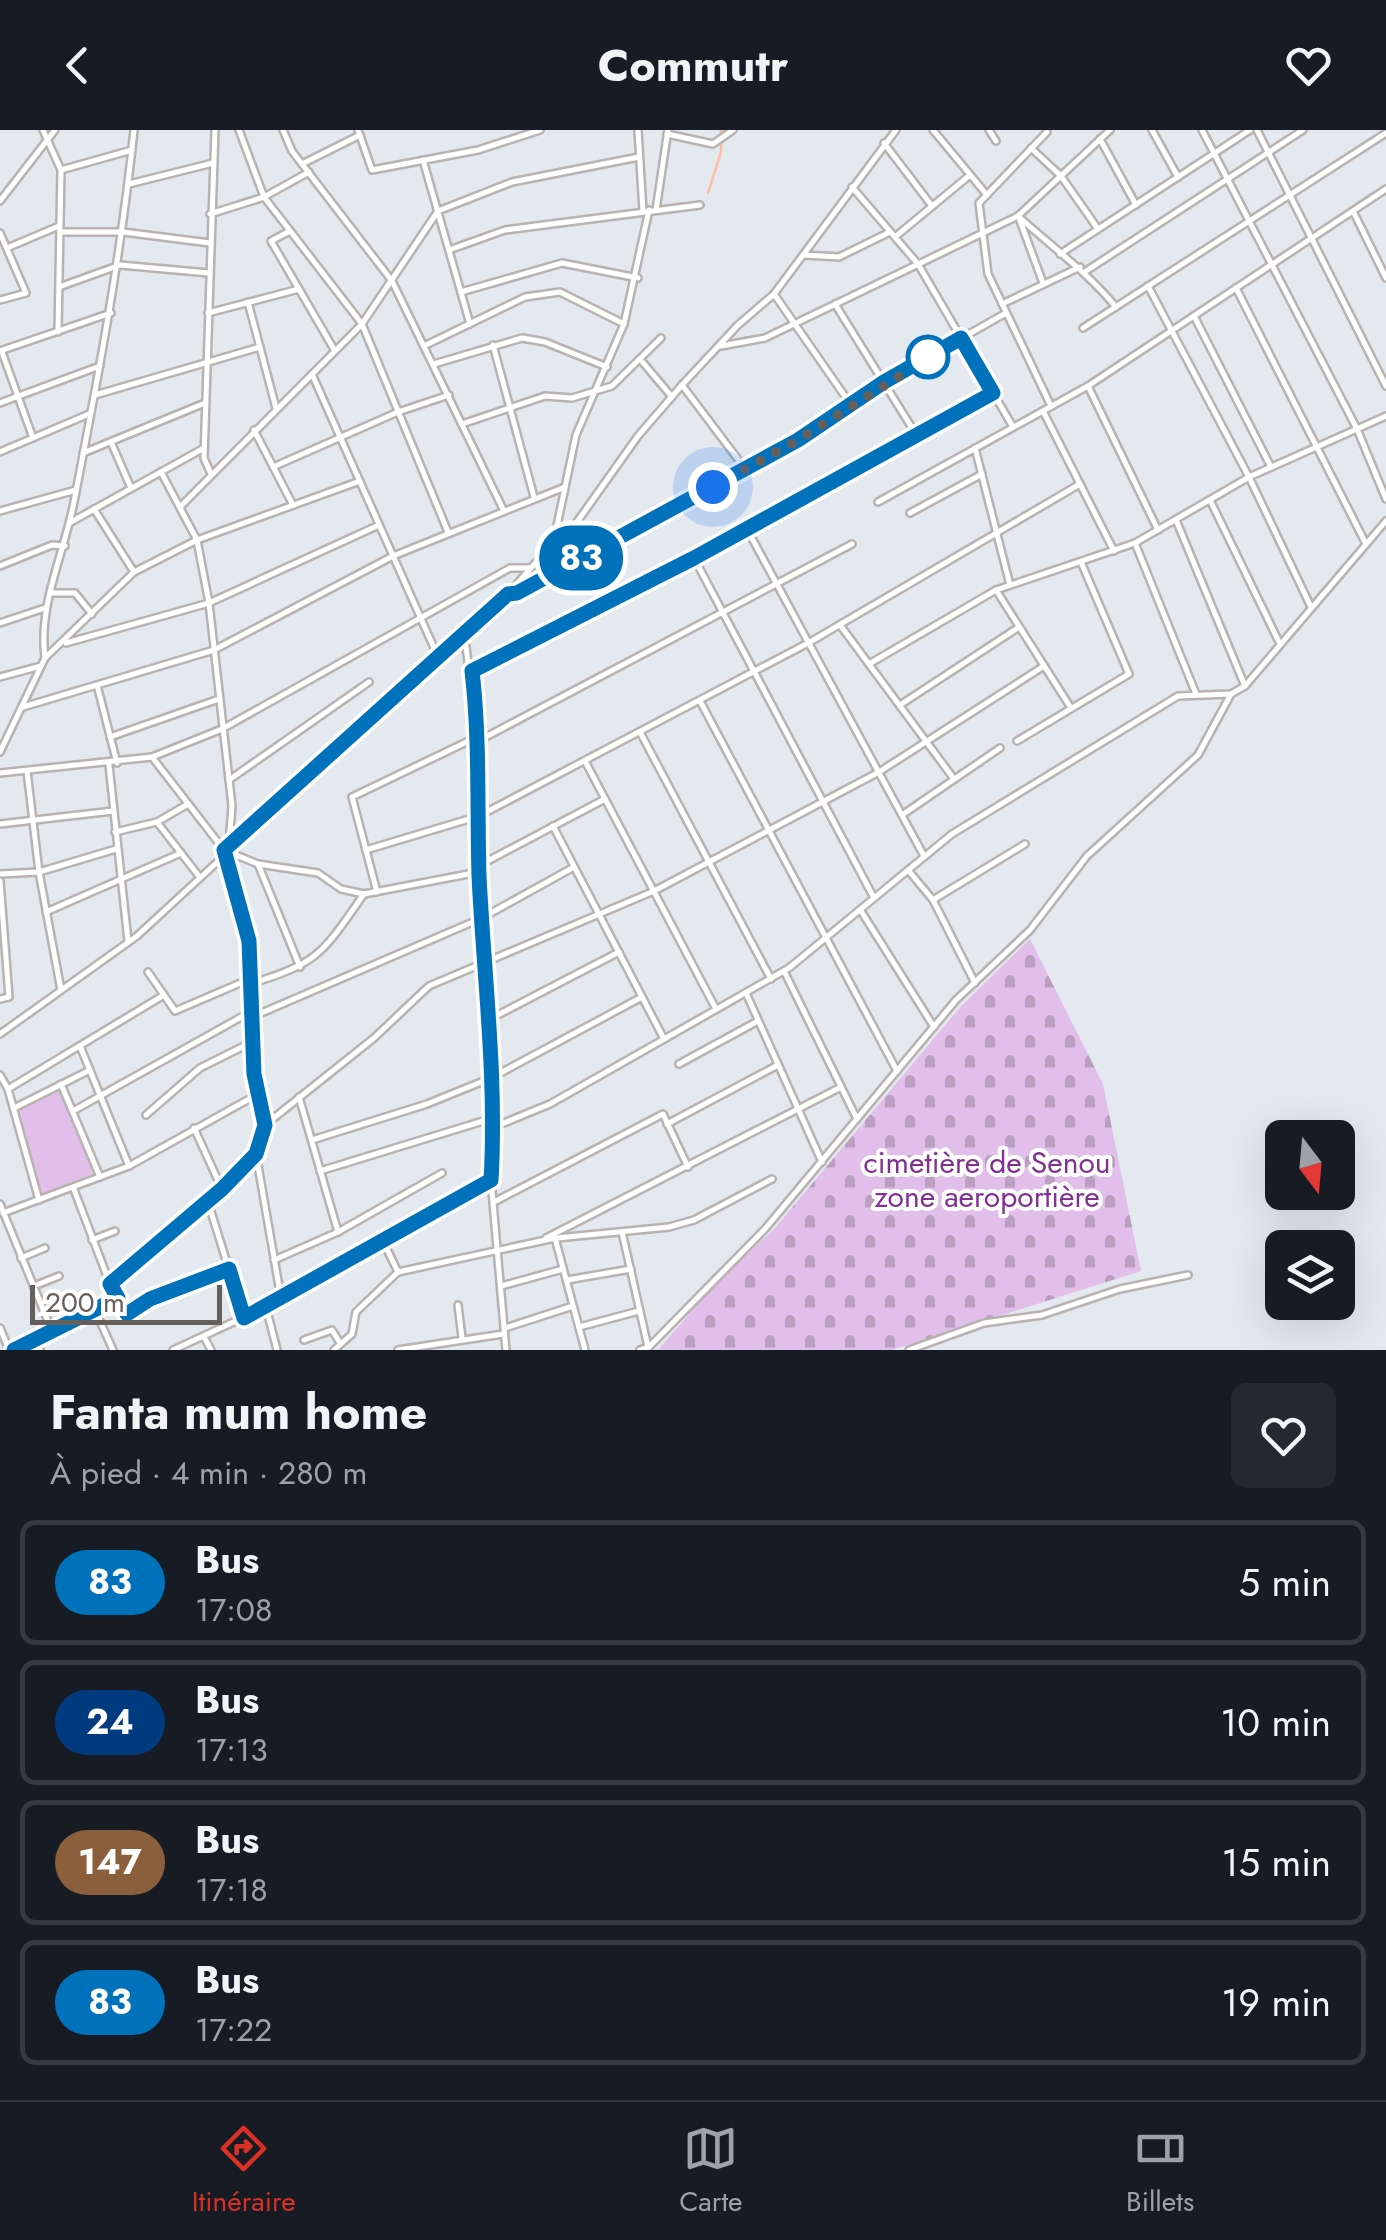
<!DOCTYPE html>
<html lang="fr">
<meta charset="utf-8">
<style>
body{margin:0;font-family:Jost,sans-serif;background:#242831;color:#f1f3f6;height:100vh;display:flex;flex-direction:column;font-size:38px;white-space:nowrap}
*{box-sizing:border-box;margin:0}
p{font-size:32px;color:#9ea1a6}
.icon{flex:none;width:55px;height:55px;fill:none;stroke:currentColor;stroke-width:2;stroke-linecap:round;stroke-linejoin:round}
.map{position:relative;height:1220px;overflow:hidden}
.sheet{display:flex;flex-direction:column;background:#171b24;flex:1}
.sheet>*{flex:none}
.badge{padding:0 20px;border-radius:32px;font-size:35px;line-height:65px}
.needle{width:65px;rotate:164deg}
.buttons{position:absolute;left:1265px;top:990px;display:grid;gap:20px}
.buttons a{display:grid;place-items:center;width:90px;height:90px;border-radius:15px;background:#171b24;box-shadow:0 10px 40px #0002;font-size:50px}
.scale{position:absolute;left:30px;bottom:25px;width:192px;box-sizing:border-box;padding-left:10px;border:5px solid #66605c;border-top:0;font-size:28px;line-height:35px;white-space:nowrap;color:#66605c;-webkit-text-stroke:8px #fff;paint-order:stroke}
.you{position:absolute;width:50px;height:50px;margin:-25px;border:8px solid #fff;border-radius:50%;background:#1a73e8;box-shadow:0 0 0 15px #1a73e833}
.map>.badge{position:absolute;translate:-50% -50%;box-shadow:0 0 0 5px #fff}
.round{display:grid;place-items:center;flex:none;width:105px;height:105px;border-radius:15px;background:#242831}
.headline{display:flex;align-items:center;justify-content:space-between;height:170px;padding:0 50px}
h1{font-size:48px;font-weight:700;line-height:75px}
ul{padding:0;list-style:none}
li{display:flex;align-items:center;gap:30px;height:125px;margin:0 20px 15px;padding:0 30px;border:5px solid #363941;border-radius:15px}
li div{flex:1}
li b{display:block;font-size:38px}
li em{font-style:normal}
li .badge{min-width:110px;font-weight:700;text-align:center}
header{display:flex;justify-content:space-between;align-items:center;height:130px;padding:0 50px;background:#171b24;font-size:45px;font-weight:700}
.tab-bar{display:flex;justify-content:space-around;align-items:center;height:140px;border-top:2px solid #363941;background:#171b24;font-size:28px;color:#9ea1a6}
.tab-bar a{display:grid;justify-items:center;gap:5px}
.tab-bar .active{color:#d93025}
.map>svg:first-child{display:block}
.cemetery{fill:url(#cemetery-stones)}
.pitch{fill:#e1bfea}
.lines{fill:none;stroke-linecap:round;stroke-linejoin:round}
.stream{stroke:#ffbaa5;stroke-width:2.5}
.minor-casing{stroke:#b8b3b0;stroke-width:10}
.minor{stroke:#fff;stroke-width:5}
.line-casing{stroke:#fff;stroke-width:22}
.line{stroke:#0072bc;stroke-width:15}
.walk{stroke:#66605c;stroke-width:10;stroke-dasharray:0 18}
.stop-dot{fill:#fff;stroke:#0072bc;stroke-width:5}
.labels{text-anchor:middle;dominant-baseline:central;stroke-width:8;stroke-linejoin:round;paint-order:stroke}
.park-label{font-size:30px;fill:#823092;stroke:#fff}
</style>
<header><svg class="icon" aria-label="back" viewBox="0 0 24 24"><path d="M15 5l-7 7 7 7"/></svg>Commutr<svg class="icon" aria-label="heart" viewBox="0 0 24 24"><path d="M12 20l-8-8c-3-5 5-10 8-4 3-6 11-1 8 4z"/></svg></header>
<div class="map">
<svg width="1386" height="1220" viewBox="0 0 1386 1220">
<defs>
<pattern id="cemetery-stones" width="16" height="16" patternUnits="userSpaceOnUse" patternTransform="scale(2.5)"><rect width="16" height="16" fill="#e1bfea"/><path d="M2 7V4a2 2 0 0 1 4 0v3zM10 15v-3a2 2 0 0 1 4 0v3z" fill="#ba9fc1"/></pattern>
</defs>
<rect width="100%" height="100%" fill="#e4e9f0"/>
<polygon class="cemetery" points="1030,809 1103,954 1141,1141 892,1220 658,1220 715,1154 775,1098 961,876"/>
<polygon class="pitch" points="59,957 93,1044 42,1064 16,978"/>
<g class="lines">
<polyline class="stream" points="708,63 721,22 721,0"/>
<g class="minor-casing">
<g id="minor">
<polyline points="43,0 61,40 58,202"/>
<polyline points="239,0 264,67 362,194 448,402"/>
<polyline points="283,0 292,21 392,151 503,379"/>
<polyline points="358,0 372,40 478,20 540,0"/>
<polyline points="638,0 643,81"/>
<polyline points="933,0 987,65"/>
<polyline points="989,0 996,11"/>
<polyline points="1152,0 1178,47"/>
<polyline points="1202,0 1357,299 1386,369"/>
<polyline points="1257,0 1386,256"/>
<polyline points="1047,2 979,73 988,144 1051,276"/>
<polyline points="667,4 713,14 733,0"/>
<polyline points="1100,9 1136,75"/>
<polyline points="884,13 932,76"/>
<polyline points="1031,18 1061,46 1098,99"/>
<polyline points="423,30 470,194"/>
<polyline points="302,34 360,5"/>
<polyline points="61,40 132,20"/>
<polyline points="129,54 213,33"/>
<polyline points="852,57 918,134 1013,297"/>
<polyline points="0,71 55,0"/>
<polyline points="656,80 668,0"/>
<polyline points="1353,81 1386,148"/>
<polyline points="210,84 264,67 309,42"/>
<path d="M1018 86C1052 117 1087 142 1116 177"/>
<polyline points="1019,88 1043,153"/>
<polyline points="290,101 271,111 335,221"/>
<polyline points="60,102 123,102 210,113"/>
<polyline points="0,103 26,163 0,170"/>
<polyline points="895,107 970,45"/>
<polyline points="7,118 59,96"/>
<polyline points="449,120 505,100 700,75"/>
<polyline points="1060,124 1250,0"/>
<polyline points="804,125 839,127 890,102"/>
<polyline points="1086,141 1303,0"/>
<polyline points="1148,156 1249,347 1311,477"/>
<polyline points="59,157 120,135 209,143"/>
<polyline points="1236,158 1366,414"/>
<polyline points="461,162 562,133 638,148"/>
<polyline points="774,164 851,275"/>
<polyline points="248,172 276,278"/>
<polyline points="835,174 917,306"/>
<polyline points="1002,174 1080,137"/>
<polyline points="208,183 299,159"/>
<polyline points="1194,186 1271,337"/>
<polyline points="1083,198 1386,3"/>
<polyline points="426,215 525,167 560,162 624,194"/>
<polyline points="493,215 534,367"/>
<polyline points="721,216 765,208 1018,86 1110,0"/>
<polyline points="0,221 111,183"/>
<polyline points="2,222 33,308"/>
<polyline points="640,229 672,267"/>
<polyline points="434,234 522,208 545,212 607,237"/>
<polyline points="312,244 439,529"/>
<polyline points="682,255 746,340"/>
<polyline points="1088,256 1158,400"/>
<polyline points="95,265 260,217"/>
<polyline points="0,273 100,236"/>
<polyline points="1043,281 1114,421"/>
<polyline points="462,294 545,266 572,268 612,256 661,208"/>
<polyline points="254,300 293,375"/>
<polyline points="111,312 131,358"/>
<polyline points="975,318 1010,455"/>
<polyline points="0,322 89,284"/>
<polyline points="83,323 205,273"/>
<polyline points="273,337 398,282 449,265"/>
<polyline points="161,342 197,410 209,473 232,676 229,713"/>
<polyline points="211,344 204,328 215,0"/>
<polyline points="1210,370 1280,514"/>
<polyline points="878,372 1088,256 1386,59"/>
<polyline points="180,377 362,194 438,81 512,52 639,27"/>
<polyline points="94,379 134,442"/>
<polyline points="0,381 76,360"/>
<polyline points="910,383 982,344"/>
<polyline points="1176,390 1245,556"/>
<polyline points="71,392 204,318"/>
<polyline points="747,399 924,726"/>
<polyline points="554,410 576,305 624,194 649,80"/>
<polyline points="1135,413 1196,564"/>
<polyline points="694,428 874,768"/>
<polyline points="0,436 52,415 65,416"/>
<polyline points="996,460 1071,578"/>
<polyline points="50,463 75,463 92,484"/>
<polyline points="511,464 798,310 884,252 1006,183"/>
<polyline points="0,493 45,478"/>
<polyline points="840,495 954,649"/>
<polyline points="464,504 479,607"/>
<polyline points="66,513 209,473 379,395"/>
<path d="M45 528C38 475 64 424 74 372 98 248 121 126 134 0"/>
<polyline points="869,534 996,460 1135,413 1249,347 1386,286"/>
<polyline points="472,541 694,428 993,263"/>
<polyline points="0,547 41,536"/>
<polyline points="97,555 117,633"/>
<polyline points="700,571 897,941"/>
<polyline points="900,575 1019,497"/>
<polyline points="23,577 214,520 393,426 565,357"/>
<polyline points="640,602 771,849"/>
<polyline points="110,607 219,569"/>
<polyline points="1017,611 1129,544 1081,432"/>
<polyline points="0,622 45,528 134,442 197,410 360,351"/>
<polyline points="585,631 716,879"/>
<polyline points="109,635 128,811"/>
<polyline points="27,641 39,742 61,860"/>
<polyline points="0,643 152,627 222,599 510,438 531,438"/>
<polyline points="229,650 369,552"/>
<polyline points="902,685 1000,618"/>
<polyline points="157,692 198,745"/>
<polyline points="0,694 113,681"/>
<polyline points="553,696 664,909"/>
<polyline points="115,702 157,692 188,674"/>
<polyline points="224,720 258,734 318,743 341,759 364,764 479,742 494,997 491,1050 506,1220"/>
<polyline points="366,720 479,686 810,512 1080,354"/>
<polyline points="258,734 300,837"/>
<polyline points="480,735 605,669"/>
<polyline points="908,740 933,770 975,853"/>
<polyline points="479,742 480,610 852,414"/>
<polyline points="0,744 39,742 116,719"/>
<polyline points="0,751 9,867 0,869"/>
<polyline points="377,762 352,667 479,606"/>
<polyline points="933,770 1025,714"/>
<polyline points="861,781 934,897"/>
<polyline points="46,782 181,723"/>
<polyline points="784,841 857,989"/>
<polyline points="148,842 175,881 252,848"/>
<path d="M252 853C320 834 325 819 364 764"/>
<polyline points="746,863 822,1032"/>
<polyline points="252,887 482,788 574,737"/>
<polyline points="488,890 619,822"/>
<polyline points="0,904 137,806 508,464 553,413 572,399 638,306 682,255 738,195 774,164 896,0"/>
<polyline points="80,916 129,1036"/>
<polyline points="679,934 758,891"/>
<polyline points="0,945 8,959 39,1070"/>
<polyline points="61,954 100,1047"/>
<polyline points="8,959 164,865"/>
<polyline points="299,967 338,1102"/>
<polyline points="14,978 90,940"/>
<polyline points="73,981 252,881"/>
<polyline points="146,985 200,938 252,912"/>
<polyline points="667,994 778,935"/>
<polyline points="265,995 374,908 429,856 654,761 879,642 1044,536"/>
<polyline points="494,997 550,974 789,838 952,704 1178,566 1231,564 1245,556 1386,391"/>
<polyline points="194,998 222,1059"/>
<polyline points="312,1010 427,974 491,948 642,867"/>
<polyline points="256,1024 281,1168"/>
<polyline points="320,1041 493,988"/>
<polyline points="73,1057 110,1154 127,1184 150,1169 229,1139"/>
<polyline points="208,1072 244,1188"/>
<polyline points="494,1072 663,984 688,1037"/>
<polyline points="0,1074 52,1201"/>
<polyline points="3,1083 129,1036 258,964"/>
<polyline points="622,1102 648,1217 640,1220"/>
<polyline points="546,1108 841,957"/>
<polyline points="557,1108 669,1097 694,1090 772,1049"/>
<polyline points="92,1110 115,1101"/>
<polyline points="383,1111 398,1142"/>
<polyline points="21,1128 45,1118"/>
<polyline points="274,1130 338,1102 442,1043"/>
<polyline points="567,1150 631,1139"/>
<polyline points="110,1154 222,1059 256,1024 265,995 254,944 249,811 224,720 152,627"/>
<polyline points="34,1156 59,1146"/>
<polyline points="501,1156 563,1139"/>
<polyline points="458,1175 462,1208"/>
<polyline points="266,1177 277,1220"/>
<polyline points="95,1180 113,1220"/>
<polyline points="579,1197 639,1181"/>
<polyline points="0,1198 9,1220"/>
<polyline points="505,1198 573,1176"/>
<polyline points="204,1207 211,1220"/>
<polyline points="34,1210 40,1220"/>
<polyline points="304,1210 332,1200 340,1213"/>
<polyline points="14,1220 118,1168"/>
<polyline points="173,1220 266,1177 491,1050"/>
<polyline points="334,1220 352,1204 356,1182 398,1142 555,1108 585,1220"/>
<polyline points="398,1220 503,1204"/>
<polyline points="646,1220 765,1099 956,870 1030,800 1087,726 1198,625 1231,564"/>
<polyline points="909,1220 984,1193 1042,1185 1120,1159 1188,1145"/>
</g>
</g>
<use href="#minor" class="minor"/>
</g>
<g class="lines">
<g class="line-casing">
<path id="line" d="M14 1220 118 1168 110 1154 222 1059 256 1024 265 995 254 944 249 811 224 720 508 464 517 463 798 310 884 252 961 208 993 263 694 428 472 541C480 610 477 677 479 746 484 847 497 949 491 1050L244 1188 229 1139 150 1169 127 1184"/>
</g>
<use href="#line" class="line"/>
<polyline class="walk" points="713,357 798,310 936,223 928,227"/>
</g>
<circle class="stop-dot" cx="928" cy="227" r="20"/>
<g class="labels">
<g class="park-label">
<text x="987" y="1032">cimetière de Senou<tspan x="987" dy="34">zone aeroportière</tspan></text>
</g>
</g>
</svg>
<div class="buttons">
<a><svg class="needle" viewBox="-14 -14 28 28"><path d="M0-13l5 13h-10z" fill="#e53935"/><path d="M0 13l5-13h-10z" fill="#9ea1a6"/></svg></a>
<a><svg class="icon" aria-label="layers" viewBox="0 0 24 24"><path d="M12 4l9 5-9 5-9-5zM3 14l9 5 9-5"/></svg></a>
</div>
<div class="scale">200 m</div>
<div class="you" style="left:713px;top:357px"></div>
<b class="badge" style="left:581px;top:428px;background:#0072bc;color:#fff">83</b>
</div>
<section class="sheet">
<div class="headline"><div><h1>Fanta mum home</h1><p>À pied · 4 min · 280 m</p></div><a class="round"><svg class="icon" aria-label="heart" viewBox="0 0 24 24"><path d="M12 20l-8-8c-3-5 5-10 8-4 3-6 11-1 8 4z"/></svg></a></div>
<ul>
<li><span class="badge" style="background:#0072bc;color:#fff">83</span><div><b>Bus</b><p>17:08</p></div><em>5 min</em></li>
<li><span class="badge" style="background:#003b80;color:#fff">24</span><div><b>Bus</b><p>17:13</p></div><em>10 min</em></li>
<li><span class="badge" style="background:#8b5e3c;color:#fff">147</span><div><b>Bus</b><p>17:18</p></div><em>15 min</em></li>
<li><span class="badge" style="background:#0072bc;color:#fff">83</span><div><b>Bus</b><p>17:22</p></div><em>19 min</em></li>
</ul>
</section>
<nav class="tab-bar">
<a class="active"><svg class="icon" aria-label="directions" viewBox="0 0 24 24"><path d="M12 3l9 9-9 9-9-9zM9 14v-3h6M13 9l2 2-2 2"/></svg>Itinéraire</a>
<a><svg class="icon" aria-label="map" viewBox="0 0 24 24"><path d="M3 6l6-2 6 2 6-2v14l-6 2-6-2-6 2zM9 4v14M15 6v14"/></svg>Carte</a>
<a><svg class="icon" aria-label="tickets" viewBox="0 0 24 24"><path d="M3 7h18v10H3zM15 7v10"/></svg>Billets</a>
</nav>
